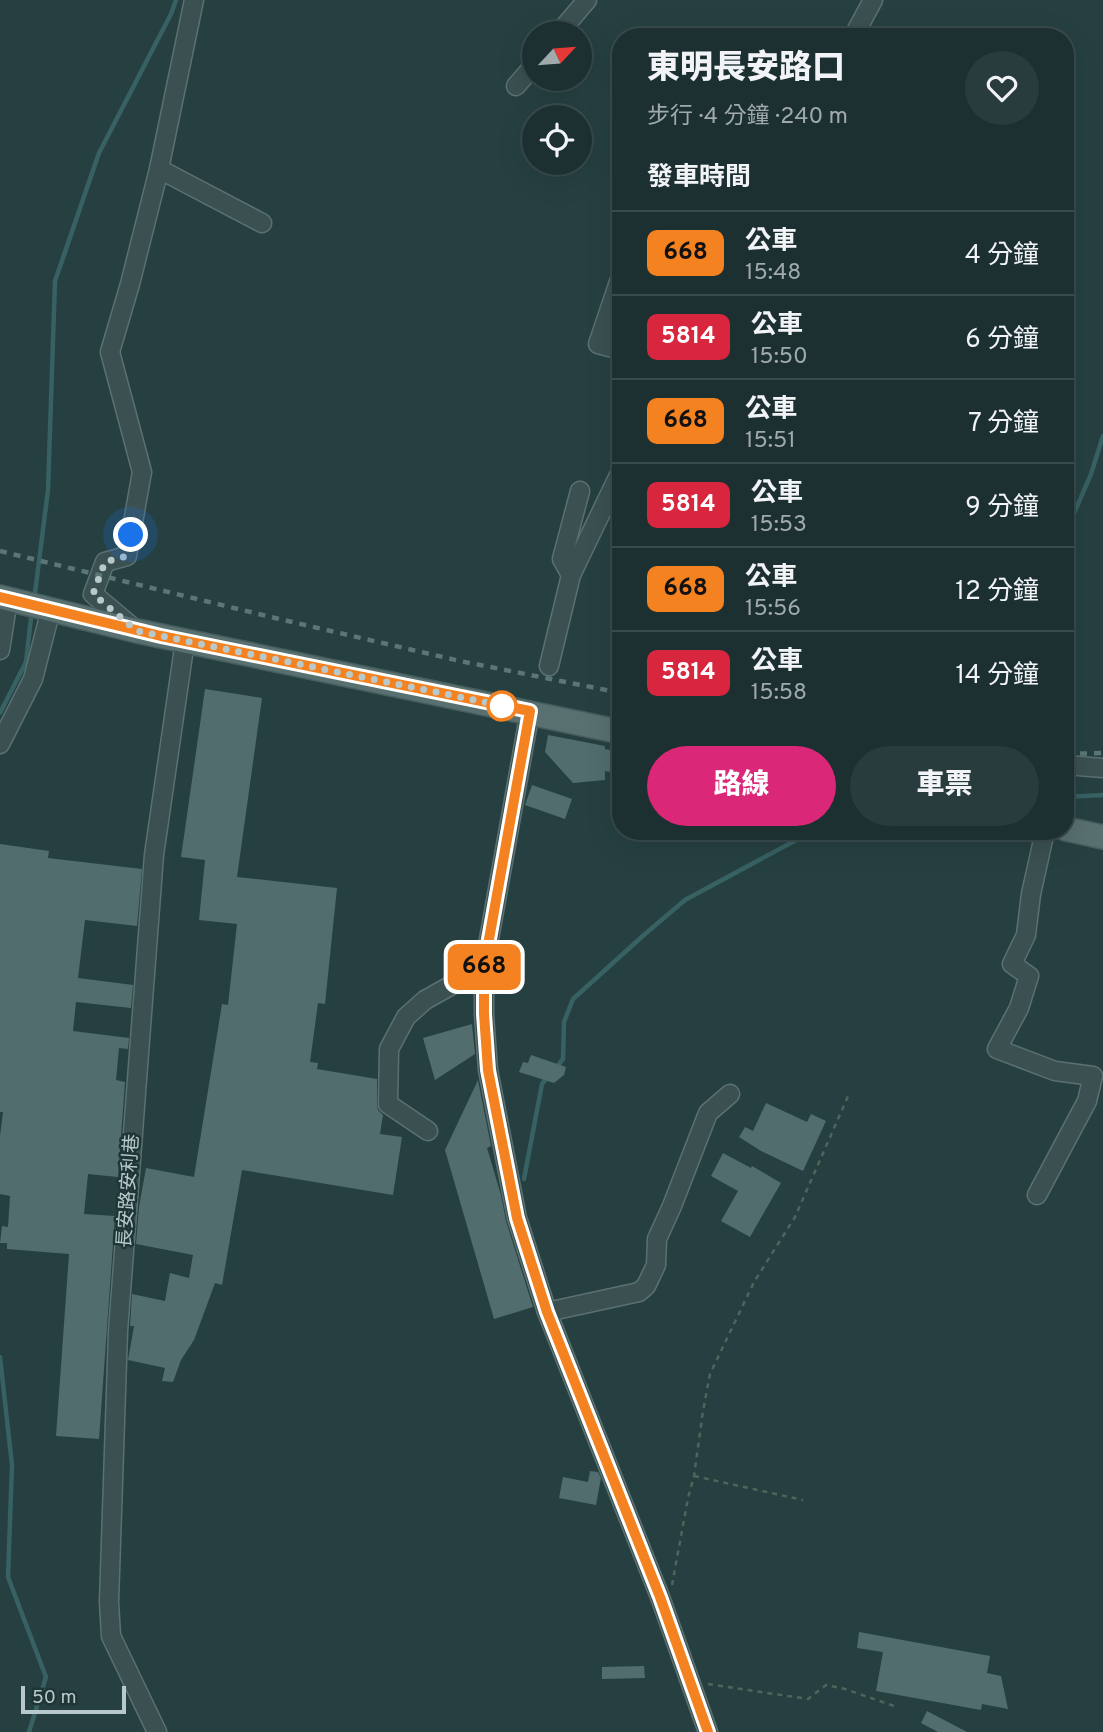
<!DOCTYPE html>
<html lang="zh-TW">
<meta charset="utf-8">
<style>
body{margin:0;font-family:Overpass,"Noto Sans TC",sans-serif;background:#293c3d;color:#f1f3f6;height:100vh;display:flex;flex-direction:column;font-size:26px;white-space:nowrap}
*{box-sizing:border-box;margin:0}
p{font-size:23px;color:#a0a9ab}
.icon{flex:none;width:38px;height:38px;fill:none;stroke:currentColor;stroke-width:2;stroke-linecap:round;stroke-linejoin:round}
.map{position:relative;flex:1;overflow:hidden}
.panel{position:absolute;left:612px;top:28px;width:462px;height:812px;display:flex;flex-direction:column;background:#1c3031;border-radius:28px;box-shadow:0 7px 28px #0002,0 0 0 2px #3a4b4d}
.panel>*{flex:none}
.badge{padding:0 14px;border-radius:10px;font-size:24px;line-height:46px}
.needle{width:46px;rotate:64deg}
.controls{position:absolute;left:522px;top:21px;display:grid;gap:14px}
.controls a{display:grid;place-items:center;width:70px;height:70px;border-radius:50%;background:#1c3031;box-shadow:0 7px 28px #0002,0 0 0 2px #3a4b4d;font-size:35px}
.scale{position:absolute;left:21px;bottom:18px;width:105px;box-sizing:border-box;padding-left:7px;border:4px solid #b7c9cb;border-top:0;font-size:19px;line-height:24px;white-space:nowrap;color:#b7c9cb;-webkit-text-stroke:5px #1f3536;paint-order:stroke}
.you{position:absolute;width:35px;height:35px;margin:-18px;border:5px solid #fff;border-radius:50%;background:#1a73e8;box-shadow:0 0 0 10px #1a73e833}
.map>.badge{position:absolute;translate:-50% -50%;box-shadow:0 0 0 4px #fff}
h2{padding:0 35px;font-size:26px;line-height:63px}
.round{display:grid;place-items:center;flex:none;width:74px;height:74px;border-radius:37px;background:#293c3d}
.summary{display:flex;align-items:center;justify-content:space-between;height:119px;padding:0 35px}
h1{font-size:33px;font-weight:800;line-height:52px}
.action{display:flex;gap:14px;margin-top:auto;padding:14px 35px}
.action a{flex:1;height:80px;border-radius:42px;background:#db2777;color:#fff;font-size:28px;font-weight:800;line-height:80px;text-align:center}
.action a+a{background:#293c3d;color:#f1f3f6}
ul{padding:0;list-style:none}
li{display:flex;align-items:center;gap:21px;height:84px;padding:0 35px;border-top:2px solid #3a4b4d}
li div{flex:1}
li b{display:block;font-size:26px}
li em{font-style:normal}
li .badge{min-width:77px;font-weight:700;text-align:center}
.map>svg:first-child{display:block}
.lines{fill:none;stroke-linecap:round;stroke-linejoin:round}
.stream{stroke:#376163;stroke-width:4.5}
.building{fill:#516d6e}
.minor-casing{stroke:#5b7071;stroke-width:21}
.major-casing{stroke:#475c5d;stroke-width:26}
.path{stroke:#4d655a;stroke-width:2.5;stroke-dasharray:5 5;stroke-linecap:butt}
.minor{stroke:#3a5051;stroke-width:18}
.major{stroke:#587070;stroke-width:23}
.rail{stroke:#5c7677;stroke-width:4.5;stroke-dasharray:7 7;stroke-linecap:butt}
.line-casing{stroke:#fff;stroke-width:16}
.line{stroke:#f58220;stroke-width:10}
.walk{stroke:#b7c9cb;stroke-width:7;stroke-dasharray:0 12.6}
.stop-dot{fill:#fff;stroke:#f58220;stroke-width:3.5}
.labels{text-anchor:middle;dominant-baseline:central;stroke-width:5;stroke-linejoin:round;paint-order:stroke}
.street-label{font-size:19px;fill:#b7c9cb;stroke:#1f3536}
</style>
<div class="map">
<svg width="1103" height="1732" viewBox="0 0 1103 1732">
<rect width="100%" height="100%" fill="#264041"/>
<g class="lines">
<g class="stream">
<polyline points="1066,532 1091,474 1103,436"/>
<polyline points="35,593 48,490 55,281 99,153 171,14 176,0"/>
<polyline points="0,713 26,662 31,618"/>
<polyline points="1066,797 1103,795"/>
<polyline points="555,1069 563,1059 564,1022 573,999 645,934 685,900 813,831"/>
<polyline points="524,1179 542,1084 547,1078"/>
<polyline points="0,1357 12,1465 8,1577 46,1677 29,1732"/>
</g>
</g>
<g class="building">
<polygon points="205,689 262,698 237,877 337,888 325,1004 318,1003 310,1062 318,1063 317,1069 377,1079 377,1104 378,1110 383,1115 380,1134 402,1137 393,1195 242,1170 222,1285 215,1283 194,1340 181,1360 173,1382 162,1381 165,1368 128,1360 134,1326 130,1326 132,1294 165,1301 170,1273 189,1278 193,1255 136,1244 139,1207 146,1168 194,1177 222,1004 228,1005 237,924 199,920 205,860 181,857"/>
<polygon points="548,735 605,746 605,749 621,752 621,774 605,771 605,780 573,783 545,752"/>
<polygon points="532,785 572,799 565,819 525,805"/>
<polygon points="0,844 49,851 48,858 142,869 137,926 85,920 78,978 133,985 131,1008 76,1002 73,1031 129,1038 128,1049 119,1048 116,1080 125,1082 118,1177 88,1174 84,1214 115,1216 99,1439 56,1436 69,1254 7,1249 7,1243 0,1243 2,1226 8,1227 10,1196 0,1194 0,1136 3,1112 0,1112"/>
<polygon points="472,1024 475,1054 435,1080 423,1038"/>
<polygon points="531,1055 566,1067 564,1075 554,1083 519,1072 523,1062 528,1063"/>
<polygon points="478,1080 491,1146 487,1148 501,1195 506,1221 533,1307 494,1319 445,1150"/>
<polygon points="766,1103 807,1122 811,1114 826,1121 803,1171 761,1151 739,1137 745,1127 753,1131"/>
<polygon points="723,1153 751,1168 752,1166 781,1183 750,1237 721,1221 738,1191 711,1176"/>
<polygon points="590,1471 598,1472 601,1478 596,1505 559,1498 563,1477 588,1482"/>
<polygon points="859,1632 990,1656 987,1673 1001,1676 1008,1709 982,1704 981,1710 876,1691 883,1652 857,1648"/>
<polygon points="644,1666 645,1678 602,1679 602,1667"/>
<polygon points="927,1711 967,1732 938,1732 921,1723"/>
</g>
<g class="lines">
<g class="minor-casing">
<g id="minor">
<polyline points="559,33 587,0"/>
<polyline points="853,37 873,0"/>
<polyline points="516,86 534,65"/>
<polyline points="159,169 262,223"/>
<polyline points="621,276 598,344 621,350"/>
<polyline points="571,575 562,559 580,491"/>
<polyline points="137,631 93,594 105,562 127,556 142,472 110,352 130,284 159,169 194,0"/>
<polyline points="0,650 8,599"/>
<polyline points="549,666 571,575 621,471"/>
<polyline points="530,711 484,967 484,1014 488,1070 517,1218 547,1312 660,1597 708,1732"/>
<polyline points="0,744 33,679 51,609"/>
<polyline points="1066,765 1103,768"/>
<polyline points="428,1131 388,1104 389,1049 406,1017 425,1000 484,967"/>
<polyline points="1037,1195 1087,1101 1093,1076 1055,1071 997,1049 1019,1008 1029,976 1012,964 1026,935 1031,894 1045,831"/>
<polyline points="547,1312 639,1292 646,1286 656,1265 657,1239 672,1206 708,1113 730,1094"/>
<polyline points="157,1732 111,1636 109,1602 118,1331 154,855 185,641"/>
</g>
</g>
<g class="major-casing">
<g id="major">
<polyline points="0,597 137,631 621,732"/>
<polyline points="1066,829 1103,837"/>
</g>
</g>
<g class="path">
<polyline points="694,1476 803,1500"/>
<polyline points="672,1585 688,1498 694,1476 703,1411 710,1374 754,1282 795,1217 849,1094"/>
<polyline points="708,1684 808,1699 826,1685 845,1689 894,1706"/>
</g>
<use href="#minor" class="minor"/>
<use href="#major" class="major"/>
<g class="rail">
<polyline points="0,551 275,618 460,661 621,693"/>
<polyline points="1066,754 1103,753"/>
</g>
</g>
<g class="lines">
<g class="line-casing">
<polyline id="line" points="0,597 161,636 530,711 484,967 484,1014 488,1070 517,1218 547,1312 660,1597 708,1732"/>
</g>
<use href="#line" class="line"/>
<polyline class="walk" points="131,535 127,556 105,562 93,594 137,631 504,706 502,706"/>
</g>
<circle class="stop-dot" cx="502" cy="706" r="14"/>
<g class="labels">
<g class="street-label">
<text transform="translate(129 1191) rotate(-86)">長安路安利巷</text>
</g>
</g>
</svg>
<div class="controls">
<a><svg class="needle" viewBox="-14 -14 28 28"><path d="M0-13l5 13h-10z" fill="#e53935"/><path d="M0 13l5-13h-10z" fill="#a0a9ab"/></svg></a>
<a><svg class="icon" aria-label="locate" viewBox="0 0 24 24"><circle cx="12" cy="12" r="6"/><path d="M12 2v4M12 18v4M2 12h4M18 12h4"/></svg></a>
</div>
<div class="scale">50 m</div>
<div class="you" style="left:131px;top:535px"></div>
<b class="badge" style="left:484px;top:967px;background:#f58220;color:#111">668</b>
<section class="panel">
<div class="summary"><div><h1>東明長安路口</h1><p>步行 · 4 分鐘 · 240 m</p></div><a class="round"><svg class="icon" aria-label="heart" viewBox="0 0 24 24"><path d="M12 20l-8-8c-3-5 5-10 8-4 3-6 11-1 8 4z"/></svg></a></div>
<h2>發車時間</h2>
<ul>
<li><span class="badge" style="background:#f58220;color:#111">668</span><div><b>公車</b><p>15:48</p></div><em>4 分鐘</em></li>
<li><span class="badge" style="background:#d7263d;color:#fff">5814</span><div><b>公車</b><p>15:50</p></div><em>6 分鐘</em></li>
<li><span class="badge" style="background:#f58220;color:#111">668</span><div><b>公車</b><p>15:51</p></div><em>7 分鐘</em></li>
<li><span class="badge" style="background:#d7263d;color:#fff">5814</span><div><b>公車</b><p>15:53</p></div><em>9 分鐘</em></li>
<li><span class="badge" style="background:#f58220;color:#111">668</span><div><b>公車</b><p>15:56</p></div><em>12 分鐘</em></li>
<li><span class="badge" style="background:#d7263d;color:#fff">5814</span><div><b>公車</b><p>15:58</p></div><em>14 分鐘</em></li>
</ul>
<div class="action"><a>路線</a><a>車票</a></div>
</section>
</div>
